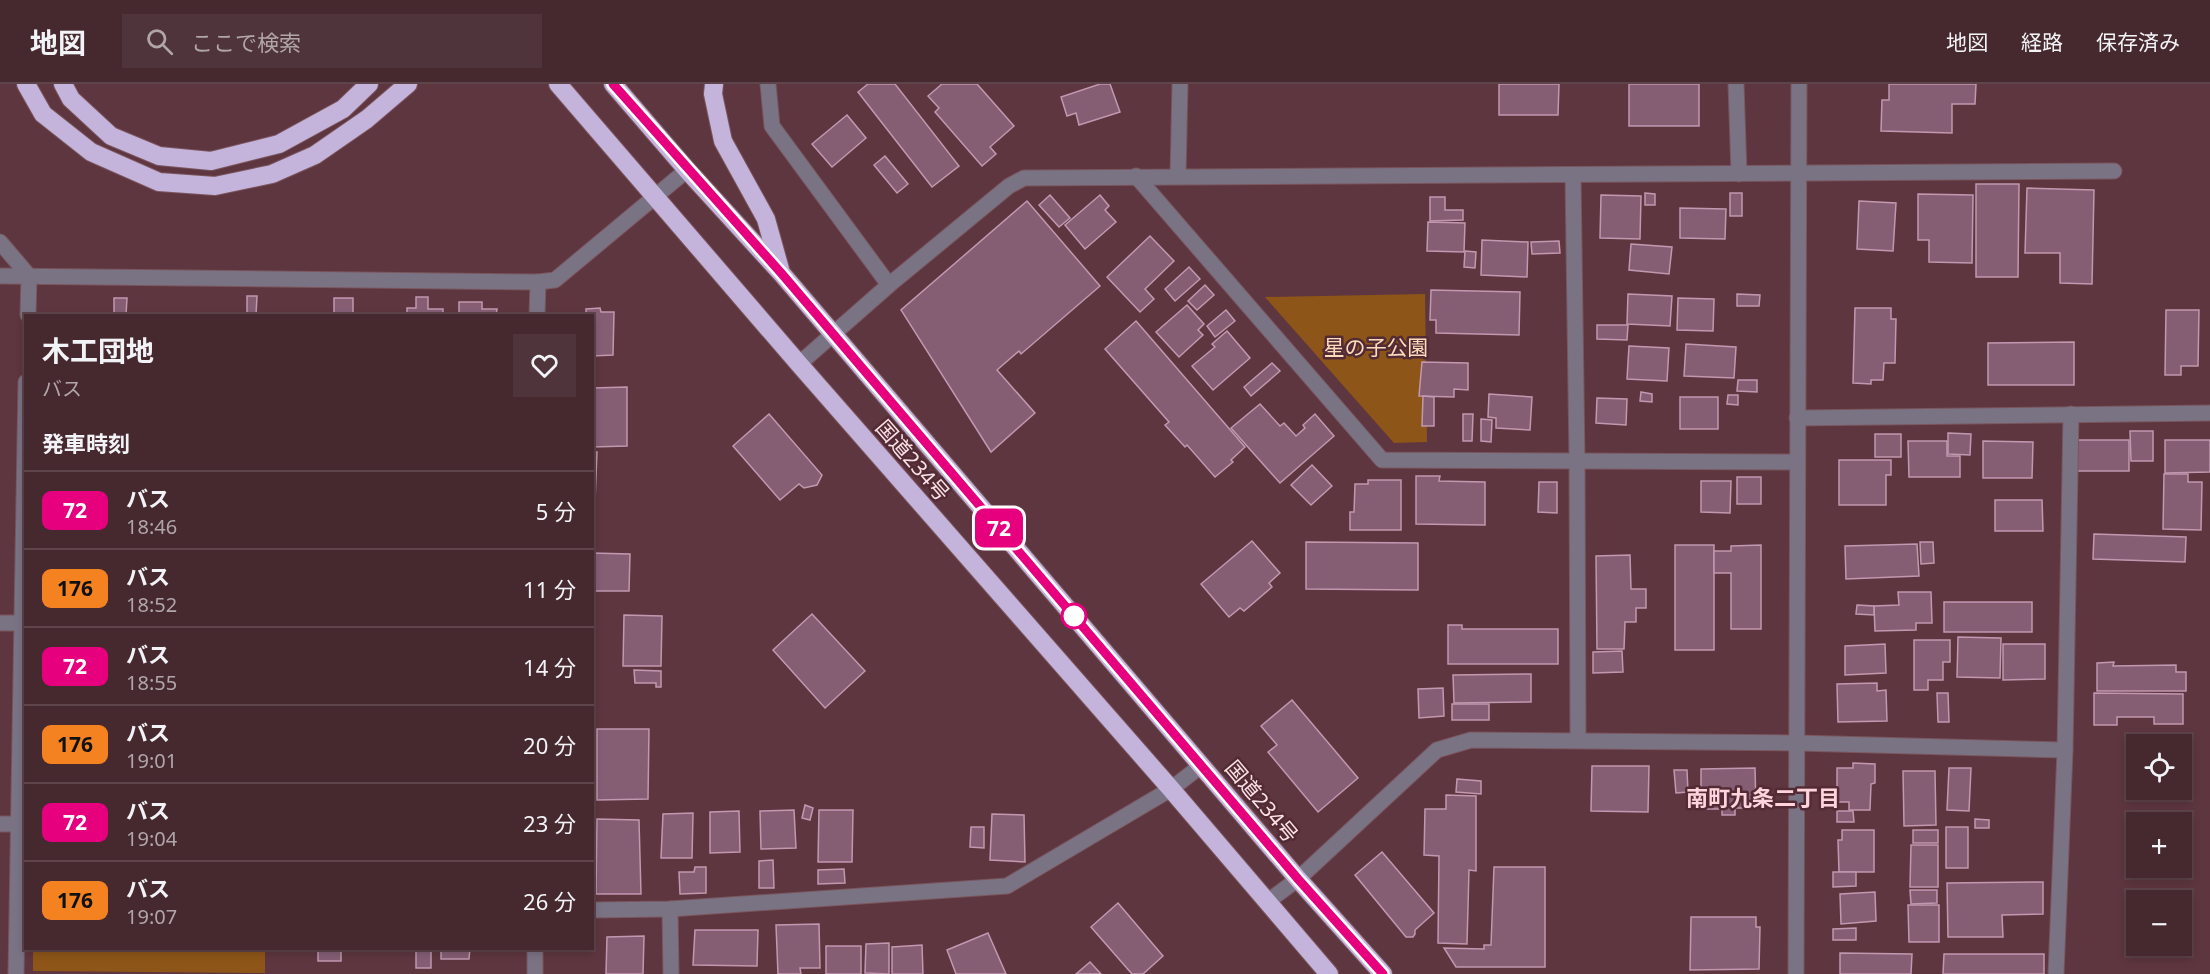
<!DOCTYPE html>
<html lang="ja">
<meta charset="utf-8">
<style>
body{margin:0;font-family:"Noto Sans","Noto Sans JP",sans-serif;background:#50343b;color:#f1f3f6;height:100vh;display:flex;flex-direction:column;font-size:22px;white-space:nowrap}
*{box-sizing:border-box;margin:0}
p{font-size:20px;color:#b0a6aa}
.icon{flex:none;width:33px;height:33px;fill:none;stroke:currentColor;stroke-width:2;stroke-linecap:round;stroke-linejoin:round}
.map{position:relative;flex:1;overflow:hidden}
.panel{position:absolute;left:24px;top:230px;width:570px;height:636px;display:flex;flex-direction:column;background:#46282f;border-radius:0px;box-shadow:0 3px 9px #0003,0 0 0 2px #5e444b}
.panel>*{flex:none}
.badge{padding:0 12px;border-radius:9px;font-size:21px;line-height:39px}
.controls{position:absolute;left:2126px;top:650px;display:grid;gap:12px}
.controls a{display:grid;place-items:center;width:66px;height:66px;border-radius:0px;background:#46282f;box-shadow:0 3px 9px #0003,0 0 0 2px #5e444b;font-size:30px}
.map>.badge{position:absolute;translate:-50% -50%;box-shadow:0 0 0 3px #fff}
h2{padding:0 18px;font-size:22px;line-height:54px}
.round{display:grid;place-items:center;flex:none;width:63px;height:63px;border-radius:0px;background:#50343b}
.summary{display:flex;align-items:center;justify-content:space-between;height:102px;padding:0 18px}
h1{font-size:28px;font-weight:700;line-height:45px}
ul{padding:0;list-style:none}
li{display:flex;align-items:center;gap:18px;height:78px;padding:0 18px;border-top:2px solid #5e444b}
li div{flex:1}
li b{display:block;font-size:22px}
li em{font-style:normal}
li .badge{min-width:66px;font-weight:700;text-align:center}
header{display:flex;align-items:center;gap:36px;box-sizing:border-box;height:84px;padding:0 30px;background:#46282f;border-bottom:2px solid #5e444b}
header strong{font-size:28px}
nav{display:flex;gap:33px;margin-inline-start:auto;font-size:21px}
.search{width:420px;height:54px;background:#50343b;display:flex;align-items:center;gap:15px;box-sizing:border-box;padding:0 21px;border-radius:0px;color:#b0a6aa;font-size:22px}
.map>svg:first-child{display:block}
.green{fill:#8d5618}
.building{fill:#855e74;stroke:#c198af;stroke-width:1.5}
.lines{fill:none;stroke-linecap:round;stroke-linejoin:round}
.minor-casing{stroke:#7a555d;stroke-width:17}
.highway-casing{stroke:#7a555d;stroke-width:20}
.minor{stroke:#7a7384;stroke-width:15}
.highway{stroke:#c4b3db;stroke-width:18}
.line-casing{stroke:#fff;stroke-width:14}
.line{stroke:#e6007e;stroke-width:9}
.stop-dot{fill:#fff;stroke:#e6007e;stroke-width:3}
.labels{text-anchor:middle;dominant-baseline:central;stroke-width:5;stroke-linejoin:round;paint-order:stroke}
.park-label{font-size:21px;fill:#fcdbbc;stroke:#522b35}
.street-label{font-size:21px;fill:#fbe1e6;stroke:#522b35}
.neighbourhood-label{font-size:22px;font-weight:bold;fill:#fed5dd;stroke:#522b35}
</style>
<header>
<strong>地図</strong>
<div class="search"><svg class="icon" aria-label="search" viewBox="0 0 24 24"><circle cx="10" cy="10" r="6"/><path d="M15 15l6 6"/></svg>ここで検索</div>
<nav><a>地図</a><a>経路</a><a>保存済み</a></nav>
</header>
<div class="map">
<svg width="2210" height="890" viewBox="0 0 2210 890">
<rect width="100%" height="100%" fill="#5e363f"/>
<g class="green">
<polygon points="1425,210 1427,358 1394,359 1265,213"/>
<polygon points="33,864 265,864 265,889 33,887"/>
</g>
<g class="building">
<polygon points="868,0 895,0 959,82 932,103 858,8"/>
<polygon points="942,0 977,0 1014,42 990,63 996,70 982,82 935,28 939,24 928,12"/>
<polygon points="1100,0 1110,0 1120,28 1079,41 1076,29 1067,32 1061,13"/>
<polygon points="1499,0 1559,0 1558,31 1499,31"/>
<rect x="1629" y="0" width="70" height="42"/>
<polygon points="1889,0 1976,0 1975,20 1952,20 1952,49 1881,47 1882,16 1889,16"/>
<polygon points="847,31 866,54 832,83 812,60"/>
<polygon points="885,72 908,100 897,109 874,81"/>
<polygon points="1976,100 2019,100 2018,193 1976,193"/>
<polygon points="2027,104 2094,106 2092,200 2060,199 2060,169 2025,169"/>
<polygon points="1645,109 1655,110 1655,121 1645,121"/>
<rect x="1730" y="109" width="12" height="23"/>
<polygon points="1918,110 1973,111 1972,179 1929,178 1929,156 1918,156"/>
<polygon points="1050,111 1070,134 1059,143 1039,121"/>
<polygon points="1100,111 1109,122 1105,126 1116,138 1085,165 1065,141"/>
<polygon points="1601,111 1641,112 1640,155 1600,154"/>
<polygon points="1430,113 1445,113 1445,126 1463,126 1463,136 1430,137"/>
<polygon points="1027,117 1100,202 1021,270 1019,267 997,286 1035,329 991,368 901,226"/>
<polygon points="1859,117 1896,119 1893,167 1857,165"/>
<polygon points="1680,124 1726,125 1725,155 1680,154"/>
<polygon points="1428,138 1465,139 1464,168 1427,167"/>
<polygon points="1150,152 1174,177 1145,205 1154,215 1140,228 1107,193"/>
<polygon points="1482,156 1528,158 1527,193 1481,191"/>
<polygon points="1559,157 1560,169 1532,170 1531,158"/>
<polygon points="1631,160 1672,163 1669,190 1629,186"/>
<polygon points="1465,167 1476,168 1475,184 1464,183"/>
<polygon points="1189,183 1200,195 1175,217 1165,205"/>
<polygon points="1205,201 1214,211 1197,226 1188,217"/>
<polygon points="1431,206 1520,208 1519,251 1436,249 1436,236 1430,236"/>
<polygon points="1628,210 1672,212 1670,242 1627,240"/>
<polygon points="1737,210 1760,211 1759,222 1737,222"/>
<polygon points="247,212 257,212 256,231 247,231"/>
<polygon points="416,213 428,213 428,225 443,225 443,231 407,231 407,224 416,224"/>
<polygon points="114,214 127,214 126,231 114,231"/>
<polygon points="334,214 353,214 353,230 391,229 391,231 334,231"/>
<polygon points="1678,214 1714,215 1713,247 1677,246"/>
<polygon points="459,218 482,218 482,225 497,225 496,231 459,231"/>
<polygon points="1187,221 1204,240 1198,246 1203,251 1179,273 1156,248"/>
<polygon points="600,224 601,228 614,228 613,271 592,272 592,231 556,231 586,230 586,225"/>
<polygon points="1855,224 1891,224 1891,235 1896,235 1895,279 1884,279 1883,296 1871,296 1871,300 1853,299"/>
<polygon points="1226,226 1235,237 1215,253 1207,242"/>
<polygon points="2166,226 2199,226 2198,282 2181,282 2181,291 2165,291"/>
<polygon points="1136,237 1245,363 1231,376 1233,378 1215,393 1187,361 1185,363 1165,341 1169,338 1105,265"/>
<polygon points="1597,241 1628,241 1627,256 1597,255"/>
<polygon points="1227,247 1250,274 1213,306 1192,282 1215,263 1212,260"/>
<polygon points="2074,258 2074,301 1988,301 1988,259"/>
<polygon points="1686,260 1736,263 1734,294 1684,292"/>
<polygon points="1629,262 1669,264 1667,297 1627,295"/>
<polygon points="1422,278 1468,279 1468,306 1454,305 1454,313 1419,312"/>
<polygon points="1272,279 1280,287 1251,312 1244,303"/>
<polygon points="1738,296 1757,296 1757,308 1737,307"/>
<polygon points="627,303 627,362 592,363 592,304"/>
<polygon points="1641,308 1652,310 1652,318 1640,317"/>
<polygon points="1489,310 1532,313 1530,346 1496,344 1496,334 1488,333"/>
<polygon points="1728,311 1738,311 1738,321 1727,320"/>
<polygon points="1423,312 1434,313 1434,342 1422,342"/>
<rect x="1680" y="313" width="38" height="32"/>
<polygon points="1597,314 1627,315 1626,341 1596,339"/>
<polygon points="1260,320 1280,342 1284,339 1296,352 1305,344 1303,341 1315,330 1334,352 1280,399 1231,344"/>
<polygon points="769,330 822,391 817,401 804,404 799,400 780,416 733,362"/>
<polygon points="1463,330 1473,330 1472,357 1463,357"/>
<polygon points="1481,335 1492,336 1491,358 1481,357"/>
<polygon points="2130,347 2153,347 2153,377 2131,377"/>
<polygon points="1948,349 1971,350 1970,371 1948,370"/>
<rect x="1875" y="350" width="26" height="23"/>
<rect x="2077" y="356" width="52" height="31"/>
<polygon points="2165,356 2210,356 2210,388 2165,389"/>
<polygon points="1908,357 1947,357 1947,372 1960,372 1960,393 1909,393"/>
<polygon points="1983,357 2033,358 2032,394 1983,394"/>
<polygon points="592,368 597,368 594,443 592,443"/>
<polygon points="1839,376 1891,376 1891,391 1886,391 1886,421 1839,421"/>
<polygon points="1312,381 1332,402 1311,421 1291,401"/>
<polygon points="2164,390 2188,390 2188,398 2202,398 2201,446 2163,445"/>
<polygon points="1416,392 1440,392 1439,397 1485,398 1485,441 1416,440"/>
<rect x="1737" y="393" width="24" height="27"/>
<polygon points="1368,396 1401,396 1401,446 1350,446 1350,428 1354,428 1355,400 1368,400"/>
<polygon points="1701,397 1731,397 1730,429 1701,428"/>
<polygon points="1539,398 1557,398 1557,429 1538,428"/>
<polygon points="1995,416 2042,416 2043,447 1995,447"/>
<polygon points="2094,450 2186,453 2185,478 2093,475"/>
<polygon points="1252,457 1280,489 1269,499 1272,503 1244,527 1240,524 1229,533 1201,500"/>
<polygon points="1306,458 1418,459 1418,506 1306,505"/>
<polygon points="1920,458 1933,458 1934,479 1921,480"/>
<polygon points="1917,460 1919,492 1846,495 1845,462"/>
<rect x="1675" y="461" width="39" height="105"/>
<polygon points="1761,461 1761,545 1731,545 1731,489 1714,489 1714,467 1731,467 1731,462"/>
<polygon points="592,469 630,470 629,507 592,507"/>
<polygon points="1630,471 1631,505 1646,505 1646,524 1636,524 1636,538 1625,538 1624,565 1597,565 1596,472"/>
<polygon points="1898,508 1931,508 1932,539 1916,539 1916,546 1875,547 1874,522 1899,521"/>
<rect x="1944" y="518" width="88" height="30"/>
<polygon points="1857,521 1874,522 1874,531 1856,530"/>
<polygon points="812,530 865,587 825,624 773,566"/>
<polygon points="624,531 662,532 661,582 623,582"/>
<polygon points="1448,541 1462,541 1462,545 1558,545 1558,580 1448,580"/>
<polygon points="1958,553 2001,554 2000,594 1957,593"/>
<polygon points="1914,556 1950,556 1950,578 1943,578 1943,596 1928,596 1928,606 1914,606"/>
<polygon points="1885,560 1886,589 1845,591 1845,562"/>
<polygon points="2003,560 2045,560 2045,595 2003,596"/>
<polygon points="1622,567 1623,588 1593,589 1593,568"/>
<polygon points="2114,578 2113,582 2176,581 2176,588 2186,588 2186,607 2097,607 2097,579"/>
<polygon points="634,586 661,587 661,603 656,603 656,599 635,599"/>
<polygon points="1531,590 1531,618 1454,619 1453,591"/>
<polygon points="1877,599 1877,607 1886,606 1887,637 1838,638 1837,600"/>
<polygon points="1443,604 1444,632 1419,634 1418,605"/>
<polygon points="1937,609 1948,609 1949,638 1938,638"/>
<polygon points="2094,609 2183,610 2183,640 2154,640 2154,633 2117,633 2117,641 2094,641"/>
<polygon points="1292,616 1358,694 1318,728 1268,668 1277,661 1261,642"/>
<rect x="1452" y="620" width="37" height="16"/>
<polygon points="597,645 649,645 648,715 597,716"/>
<polygon points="1853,679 1875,680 1875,699 1871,700 1870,726 1849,726 1849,718 1837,718 1837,684 1853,684"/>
<polygon points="1592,682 1649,682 1648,728 1591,727"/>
<polygon points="1755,684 1756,724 1735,724 1735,731 1722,731 1722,725 1701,725 1701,685"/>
<polygon points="1949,684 1971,684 1969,727 1947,726"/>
<polygon points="1674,686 1687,686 1688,708 1676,709"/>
<polygon points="1903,687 1935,687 1936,741 1904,742"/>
<polygon points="1457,695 1481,697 1481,710 1456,708"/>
<polygon points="1446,711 1476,712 1476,787 1469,786 1467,860 1438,859 1439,772 1424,771 1425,725 1446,725"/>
<polygon points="805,721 813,724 810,736 802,734"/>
<polygon points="794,726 796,764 761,765 760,727"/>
<polygon points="819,726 853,726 852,778 818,778"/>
<polygon points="739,727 740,768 710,769 710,728"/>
<polygon points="1837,727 1853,727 1854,738 1837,738"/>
<polygon points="693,729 692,774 661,774 663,730"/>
<polygon points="992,730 1024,731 1025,778 990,776"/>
<polygon points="597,735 639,736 641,810 596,810"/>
<polygon points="1975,735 1989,736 1989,744 1975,744"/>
<polygon points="971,743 984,743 984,764 970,763"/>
<rect x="1946" y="743" width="22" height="41"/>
<polygon points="1842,746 1874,746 1874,788 1839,788 1838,756 1842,756"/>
<rect x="1913" y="746" width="25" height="13"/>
<polygon points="1911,761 1938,761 1938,803 1910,803"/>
<polygon points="1382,768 1434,829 1415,846 1415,850 1413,853 1406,853 1355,791"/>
<polygon points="773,776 774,804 759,804 759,777"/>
<polygon points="695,783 706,783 706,809 680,810 679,788 694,788"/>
<polygon points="1494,783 1545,783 1545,883 1456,883 1444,864 1484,865 1484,861 1491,861"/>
<polygon points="844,785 845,799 818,800 818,786"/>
<polygon points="1833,788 1856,788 1856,802 1833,803"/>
<polygon points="2043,798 2043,830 2002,831 2003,853 1948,853 1947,799"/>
<polygon points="1910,806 1937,806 1937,819 1911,820"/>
<polygon points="1875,808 1876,837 1841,840 1840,810"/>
<polygon points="1118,819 1163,872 1143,890 1132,890 1091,843"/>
<polygon points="1908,821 1939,821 1939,858 1909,858"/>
<polygon points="1691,833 1756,833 1756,843 1760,843 1759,885 1690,886"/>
<polygon points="819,840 820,884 800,884 801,890 778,890 776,841"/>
<polygon points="1856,844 1856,856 1833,856 1833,845"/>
<polygon points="695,846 758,846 757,882 693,881"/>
<polygon points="988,849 1006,890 956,890 947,866"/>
<polygon points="644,852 643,890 606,890 607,853"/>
<polygon points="889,859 889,890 865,889 866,860"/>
<polygon points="922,861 923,890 892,890 892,863"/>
<rect x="826" y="862" width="35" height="28"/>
<rect x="416" y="864" width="15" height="20"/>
<polygon points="441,864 470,864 469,875 441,875"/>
<rect x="318" y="865" width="23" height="12"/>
<polygon points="1840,869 1912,870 1911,890 1840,890"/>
<polygon points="1944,870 2044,870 2044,890 1943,890"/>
<polygon points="1090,878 1101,890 1076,890"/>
</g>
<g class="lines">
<g class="minor-casing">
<g id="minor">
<polyline points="768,0 772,42 889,201"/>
<polyline points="1736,0 1739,90"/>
<polyline points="1573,91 1577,376 1578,656"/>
<polyline points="1136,92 1382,376 1797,378"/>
<polyline points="1178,92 1180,0"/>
<polyline points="0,158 29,192 28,231"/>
<polyline points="0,192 538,198"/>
<polyline points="537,231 538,198 555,196 687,86"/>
<polyline points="799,280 889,201 1009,102 1024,94 2114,87"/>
<polyline points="1797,334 2210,329"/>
<polyline points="0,539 26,539"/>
<polyline points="0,740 26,740"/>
<polyline points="1267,818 1298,795 1437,666 1471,656 1797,659 2065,666"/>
<polyline points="670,825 671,890"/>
<polyline points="592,826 670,825 1007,802 1171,705 1202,681"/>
<polyline points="16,890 26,298"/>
<polyline points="535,890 535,864"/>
<polyline points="1796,890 1799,0"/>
<polyline points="2056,890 2065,666 2071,330"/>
</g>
</g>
<g class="highway-casing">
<g id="highway">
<polyline points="26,0 43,30 91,68 159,98 215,102 272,90 315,71 367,35 408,0"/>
<polyline points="63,0 71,15 111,52 159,72 211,77 279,60 343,25 369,0"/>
<polyline points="558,0 799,280 1171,705 1329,890"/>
<polyline points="613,0 687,86 782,190 1298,795 1383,890"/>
<polyline points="714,0 713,10 723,57 766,135 780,185"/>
</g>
</g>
<use href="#minor" class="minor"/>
<use href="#highway" class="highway"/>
</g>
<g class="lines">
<g class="line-casing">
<polyline id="line" points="613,0 782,190 1298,795 1383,890"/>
</g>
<use href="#line" class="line"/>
</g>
<circle class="stop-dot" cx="1074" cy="532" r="12"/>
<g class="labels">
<g class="park-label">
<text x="1376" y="263">星の子公園</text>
</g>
<g class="street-label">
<text transform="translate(913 376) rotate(49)">国道234号</text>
<text transform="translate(1262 717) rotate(50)">国道234号</text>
</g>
<g class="neighbourhood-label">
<text x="1763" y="713">南町九条二丁目</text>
</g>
</g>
</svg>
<div class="controls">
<a><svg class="icon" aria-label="locate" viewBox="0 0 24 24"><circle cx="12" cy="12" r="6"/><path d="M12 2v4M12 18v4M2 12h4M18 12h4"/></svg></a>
<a>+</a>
<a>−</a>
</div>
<b class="badge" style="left:999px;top:444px;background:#e6007e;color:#fff">72</b>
<section class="panel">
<div class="summary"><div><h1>木工団地</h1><p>バス</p></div><a class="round"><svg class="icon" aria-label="heart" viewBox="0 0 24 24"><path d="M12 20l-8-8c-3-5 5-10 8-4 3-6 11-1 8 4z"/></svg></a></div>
<h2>発車時刻</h2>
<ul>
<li><span class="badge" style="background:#e6007e;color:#fff">72</span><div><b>バス</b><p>18:46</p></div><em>5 分</em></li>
<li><span class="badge" style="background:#f58220;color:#111">176</span><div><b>バス</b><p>18:52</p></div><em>11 分</em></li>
<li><span class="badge" style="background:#e6007e;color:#fff">72</span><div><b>バス</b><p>18:55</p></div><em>14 分</em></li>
<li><span class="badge" style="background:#f58220;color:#111">176</span><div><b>バス</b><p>19:01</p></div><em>20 分</em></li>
<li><span class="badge" style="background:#e6007e;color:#fff">72</span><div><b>バス</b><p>19:04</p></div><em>23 分</em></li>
<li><span class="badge" style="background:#f58220;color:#111">176</span><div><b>バス</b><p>19:07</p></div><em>26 分</em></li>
</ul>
</section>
</div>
